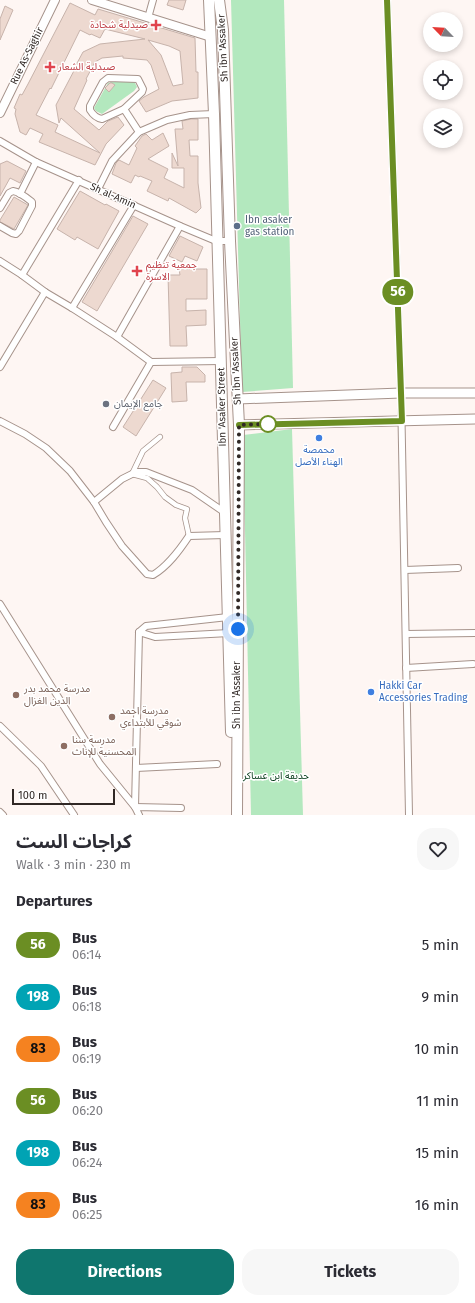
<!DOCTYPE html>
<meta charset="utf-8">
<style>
body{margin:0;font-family:"Fira Sans","Noto Sans Arabic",sans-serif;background:#f7f7f7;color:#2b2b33;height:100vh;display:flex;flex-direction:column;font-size:15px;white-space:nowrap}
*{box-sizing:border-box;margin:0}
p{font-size:13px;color:#7c7c81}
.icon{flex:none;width:22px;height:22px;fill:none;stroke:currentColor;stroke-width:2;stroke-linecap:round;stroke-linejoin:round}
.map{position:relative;height:815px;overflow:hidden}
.sheet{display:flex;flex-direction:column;background:#fff;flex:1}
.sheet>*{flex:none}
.badge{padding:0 8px;border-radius:13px;font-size:14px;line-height:26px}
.needle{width:26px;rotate:295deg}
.fabs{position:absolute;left:423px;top:12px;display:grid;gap:8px}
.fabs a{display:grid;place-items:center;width:40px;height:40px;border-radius:50%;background:#fff;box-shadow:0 2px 6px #0003;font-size:20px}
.scale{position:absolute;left:12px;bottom:10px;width:103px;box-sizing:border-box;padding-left:4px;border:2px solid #302825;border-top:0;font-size:11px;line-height:14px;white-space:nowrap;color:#302825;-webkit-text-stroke:3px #fff;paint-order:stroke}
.you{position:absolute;width:20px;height:20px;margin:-10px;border:3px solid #fff;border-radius:50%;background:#1a73e8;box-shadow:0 0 0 6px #1a73e833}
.map>.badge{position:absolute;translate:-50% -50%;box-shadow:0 0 0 2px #fff}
h2{padding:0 16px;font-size:15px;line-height:36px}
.round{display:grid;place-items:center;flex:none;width:42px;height:42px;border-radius:16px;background:#f7f7f7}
.head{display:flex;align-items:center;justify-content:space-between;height:68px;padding:0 16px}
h1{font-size:19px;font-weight:700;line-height:30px}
.primary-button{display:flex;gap:8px;margin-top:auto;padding:8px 16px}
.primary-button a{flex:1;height:46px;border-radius:16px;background:#0f766e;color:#fff;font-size:16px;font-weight:700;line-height:46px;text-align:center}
.primary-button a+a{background:#f7f7f7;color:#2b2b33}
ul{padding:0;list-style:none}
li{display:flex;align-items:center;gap:12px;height:52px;padding:0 16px}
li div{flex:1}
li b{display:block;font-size:15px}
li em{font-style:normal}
li .badge{min-width:44px;font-weight:700;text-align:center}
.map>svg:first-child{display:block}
.green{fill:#b3e8be}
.building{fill:#edd9d0;stroke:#c7b3ab;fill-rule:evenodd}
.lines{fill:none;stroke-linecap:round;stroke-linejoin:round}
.pedestrian-casing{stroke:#a6938b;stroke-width:6}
.minor-casing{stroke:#a6938b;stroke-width:8}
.tertiary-casing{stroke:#a6938b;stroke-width:10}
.secondary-casing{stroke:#a6938b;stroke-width:11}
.primary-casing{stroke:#a6938b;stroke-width:12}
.pedestrian{stroke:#fff;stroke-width:4.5}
.minor{stroke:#fff;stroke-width:6}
.tertiary{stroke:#fff;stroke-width:8}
.secondary{stroke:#fff;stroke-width:9}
.primary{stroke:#fff;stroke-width:10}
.line-casing{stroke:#fff;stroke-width:9}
.line{stroke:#6b8e23;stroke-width:6}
.walk{stroke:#302825;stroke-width:4;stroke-dasharray:0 7.2}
.health-dot{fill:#e0444e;stroke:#fff;stroke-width:1.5}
.service-dot{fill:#5c6f8a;stroke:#fff;stroke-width:1.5}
.worship-dot{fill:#6b7280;stroke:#fff;stroke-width:1.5}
.stop-dot{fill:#fff;stroke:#6b8e23;stroke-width:2}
.shop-dot{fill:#3f7fe0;stroke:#fff;stroke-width:1.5}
.education-dot{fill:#8d6e63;stroke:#fff;stroke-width:1.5}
.labels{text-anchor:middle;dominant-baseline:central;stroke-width:3;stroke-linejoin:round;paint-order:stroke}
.health-label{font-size:10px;fill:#be3a42;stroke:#fff;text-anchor:start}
.street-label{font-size:10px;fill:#302825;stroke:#fff}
.service-label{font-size:10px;fill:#4e5e75;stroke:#fff;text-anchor:start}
.worship-label{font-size:10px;fill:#5b616d;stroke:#fff;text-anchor:start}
.shop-label{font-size:10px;fill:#366cbe;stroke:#fff}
.education-label{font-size:10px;fill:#785e54;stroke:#fff;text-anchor:start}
.park-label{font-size:10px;fill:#003715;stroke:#fff}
</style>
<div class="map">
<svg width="475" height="815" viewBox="0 0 475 815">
<rect width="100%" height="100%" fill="#fef6f3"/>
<g class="green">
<polygon points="231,0 284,0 293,388 242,392"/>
<polygon points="134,81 137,87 134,91 102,114 96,111 94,108 108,83 111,82"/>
<polygon points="292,429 303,815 251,815 243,435"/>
</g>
<g class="building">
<polygon points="169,0 186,0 183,10 167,5"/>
<path d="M70 3 95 15 98 9 195 38 196 72H198V98L172 101 146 112 139 101 144 97 159 89 151 65 147 60 123 58V56L102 58 95 62 86 79 87 80 74 109 99 130 108 121 118 117 124 125 106 144 95 165 39 142 43 134 30 128 26 135 20 132 15 114 16 109 14 108 20 94 22 95 28 84ZM105 29 145 39 100 44 83 52 76 65H77L56 105 59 123 61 118 100 153 55 132 58 125 36 115 50 88 51 89 80 30 90 35 91 34 100 38ZM148 40 169 46 180 51 183 84 173 86 161 55Z"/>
<polygon points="5,6 13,10 0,40 0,19"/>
<polygon points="110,83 112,83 115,85 109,92 105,88"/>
<polygon points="191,119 198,119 198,140 189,140 190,156 198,156 198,183 201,208 196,213 169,198 168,201 147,191 152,181 140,176 139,177 135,175 131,183 112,174 116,163 119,160 129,165 137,148 135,146 142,136 146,134 152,140 163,133 169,146 148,159 168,169 164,178 184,188 184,168 172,168 172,153 178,166 175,129 183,129 182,121"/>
<polygon points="7,161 26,171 20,183 10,178 0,196 0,164"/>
<polygon points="80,191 105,205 106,204 119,211 98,249 77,237 75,240 57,229"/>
<polygon points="14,197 28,205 14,229 0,222 0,220"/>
<polygon points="133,216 148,224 97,311 82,302"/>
<polygon points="180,236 203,247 197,261 185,256 182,262 169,256"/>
<polygon points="179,269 207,269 207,299 186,299 186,311 206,310 206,325 186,326 187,346 170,346 168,275 180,275"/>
<polygon points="182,367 197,367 205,375 205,382 186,382 187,401 172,402 171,373 182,372"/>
<polygon points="153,380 166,388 136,436 123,427"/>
</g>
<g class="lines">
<g class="pedestrian-casing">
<polyline id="pedestrian" points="160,437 143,451 132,474 147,478 157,487 165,497 176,505 187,509 185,518 189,536"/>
</g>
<g class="minor-casing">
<g id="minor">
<polyline points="387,0 401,393 409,815"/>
<polyline points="148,18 153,0"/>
<path d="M108 78 138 79 143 89 142 92 124 109 102 119C96 118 93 115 90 110V106L103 82Z"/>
<polyline points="124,109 139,132"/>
<polyline points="0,141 36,162 180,226 216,241 230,241"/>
<polyline points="98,189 112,161 139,132 167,120 190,115 214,114"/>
<polyline points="20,194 36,162"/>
<path d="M0 208 9 193 13 191C20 192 27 198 32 202V206L19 231 16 234 12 233 0 226"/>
<polyline points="0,261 22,275 45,292 72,308 117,337 151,362 221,361"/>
<polyline points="22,275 79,180"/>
<polyline points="72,308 134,205"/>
<polyline points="117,337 180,226"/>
<polyline points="0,367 45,292"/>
<path d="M0 421 25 434 46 448 70 471 94 502 106 522 122 546 147 574 153 575C168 566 179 551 189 536L225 535"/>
<polyline points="113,427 151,362"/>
<polyline points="94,502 122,479 136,472 146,472 192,490 224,512"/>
<polyline points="405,570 458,568"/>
<polyline points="0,604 100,764 135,807 139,632 146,626 228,617"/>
<polyline points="139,632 155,637 229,633"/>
<polyline points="406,634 475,633"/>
<polyline points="406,668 473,664"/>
<polyline points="0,726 41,766 74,815"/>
<polyline points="136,768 217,764"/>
<polyline points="0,812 3,815"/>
<polyline points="139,815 135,807 181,808"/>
</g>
</g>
<g class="tertiary-casing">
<g id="tertiary">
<polyline points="92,0 211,37"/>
<polyline points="0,113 55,0"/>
</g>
</g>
<g class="secondary-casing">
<g id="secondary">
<polyline points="238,399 401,393 475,393"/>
<polyline points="239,425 475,419"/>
</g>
</g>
<g class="primary-casing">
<g id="primary">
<polyline points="209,0 214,114 231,732"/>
<polyline points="219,0 223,30 230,241 239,425 237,815"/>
</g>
</g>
<use href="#pedestrian" class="pedestrian"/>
<use href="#minor" class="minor"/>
<use href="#tertiary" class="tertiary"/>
<use href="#secondary" class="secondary"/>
<use href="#primary" class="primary"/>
</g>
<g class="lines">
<g class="line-casing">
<polyline id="line" points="239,425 402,421 387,0"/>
</g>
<use href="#line" class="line"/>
<polyline class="walk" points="238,629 239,425 268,424"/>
</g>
<g class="health-dot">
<path d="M154 19h4v4h4v4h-4v4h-4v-4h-4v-4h4z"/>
<path d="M48 61h4v4h4v4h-4v4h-4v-4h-4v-4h4z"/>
<path d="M135 265h4v4h4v4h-4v4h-4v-4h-4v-4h4z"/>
</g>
<circle class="service-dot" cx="237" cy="226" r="4"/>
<circle class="worship-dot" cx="106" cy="404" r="4"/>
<circle class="stop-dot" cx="268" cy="424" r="8"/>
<g class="shop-dot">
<circle cx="319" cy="438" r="4"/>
<circle cx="371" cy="692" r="4"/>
</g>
<g class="education-dot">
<circle cx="16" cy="695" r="4"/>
<circle cx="112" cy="717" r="4"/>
<circle cx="64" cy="746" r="4"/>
</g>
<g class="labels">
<g class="health-label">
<text x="148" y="25" text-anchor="end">صيدلية شحادة</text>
<text x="58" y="67">صيدلية الشعار</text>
<text x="146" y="265">جمعية تنظيم<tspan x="146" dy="12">الاسرة</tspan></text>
</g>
<g class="street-label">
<text transform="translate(223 48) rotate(-93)">Sh ibn 'Assaker</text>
<text transform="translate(27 56) rotate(-64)">Rue As-Saghir</text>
<text transform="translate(113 196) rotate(24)">Sh al-Amin</text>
<text transform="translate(236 371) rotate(-93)">Sh ibn 'Assaker</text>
<text transform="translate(222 407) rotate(-91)">Ibn 'Asaker Street</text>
<text transform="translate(237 695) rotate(-90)">Sh ibn 'Assaker</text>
</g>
<g class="service-label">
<text x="245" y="220">Ibn asaker<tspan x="245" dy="12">gas station</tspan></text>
</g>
<g class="worship-label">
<text x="114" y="404">جامع الإيمان</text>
</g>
<g class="shop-label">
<text x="319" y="450">محمصة<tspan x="319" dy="12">الهناء الأصل</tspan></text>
<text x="379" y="686" text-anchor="start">Hakki Car<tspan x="379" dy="12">Accessories Trading</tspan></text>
</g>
<g class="education-label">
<text x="24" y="689">مدرسة محمد بدر<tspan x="24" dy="12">الدين الغزال</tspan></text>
<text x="120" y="711">مدرسة احمد<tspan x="120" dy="12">شوقي للأبتداءي</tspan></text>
<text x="72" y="740">مدرسة سنا<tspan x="72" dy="12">المحسنية للإناث</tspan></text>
</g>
<g class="park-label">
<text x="276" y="776">حديقة ابن عساكر</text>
</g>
</g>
</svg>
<div class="fabs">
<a><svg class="needle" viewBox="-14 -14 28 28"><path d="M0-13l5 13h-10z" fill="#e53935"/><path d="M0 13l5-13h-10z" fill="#7c7c81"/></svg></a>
<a><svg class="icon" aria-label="locate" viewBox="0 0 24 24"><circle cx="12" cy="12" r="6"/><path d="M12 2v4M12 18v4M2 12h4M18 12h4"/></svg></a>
<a><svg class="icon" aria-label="layers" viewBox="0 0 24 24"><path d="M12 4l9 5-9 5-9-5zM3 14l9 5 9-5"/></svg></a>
</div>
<div class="scale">100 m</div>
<div class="you" style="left:238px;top:629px"></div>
<b class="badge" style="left:398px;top:292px;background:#6b8e23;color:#fff">56</b>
</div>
<section class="sheet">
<div class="head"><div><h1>كراجات الست</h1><p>Walk · 3 min · 230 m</p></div><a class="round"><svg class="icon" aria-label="heart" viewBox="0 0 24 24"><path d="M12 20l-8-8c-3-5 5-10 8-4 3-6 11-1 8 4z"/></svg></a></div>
<h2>Departures</h2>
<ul>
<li><span class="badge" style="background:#6b8e23;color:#fff">56</span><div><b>Bus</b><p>06:14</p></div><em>5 min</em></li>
<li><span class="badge" style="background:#00a3b4;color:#fff">198</span><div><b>Bus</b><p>06:18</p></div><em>9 min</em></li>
<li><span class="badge" style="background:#f58220;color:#111">83</span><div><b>Bus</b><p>06:19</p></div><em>10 min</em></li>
<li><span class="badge" style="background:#6b8e23;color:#fff">56</span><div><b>Bus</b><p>06:20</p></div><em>11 min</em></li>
<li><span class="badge" style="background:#00a3b4;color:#fff">198</span><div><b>Bus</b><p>06:24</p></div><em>15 min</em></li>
<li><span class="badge" style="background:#f58220;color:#111">83</span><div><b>Bus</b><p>06:25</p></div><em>16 min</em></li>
</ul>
<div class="primary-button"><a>Directions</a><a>Tickets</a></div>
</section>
